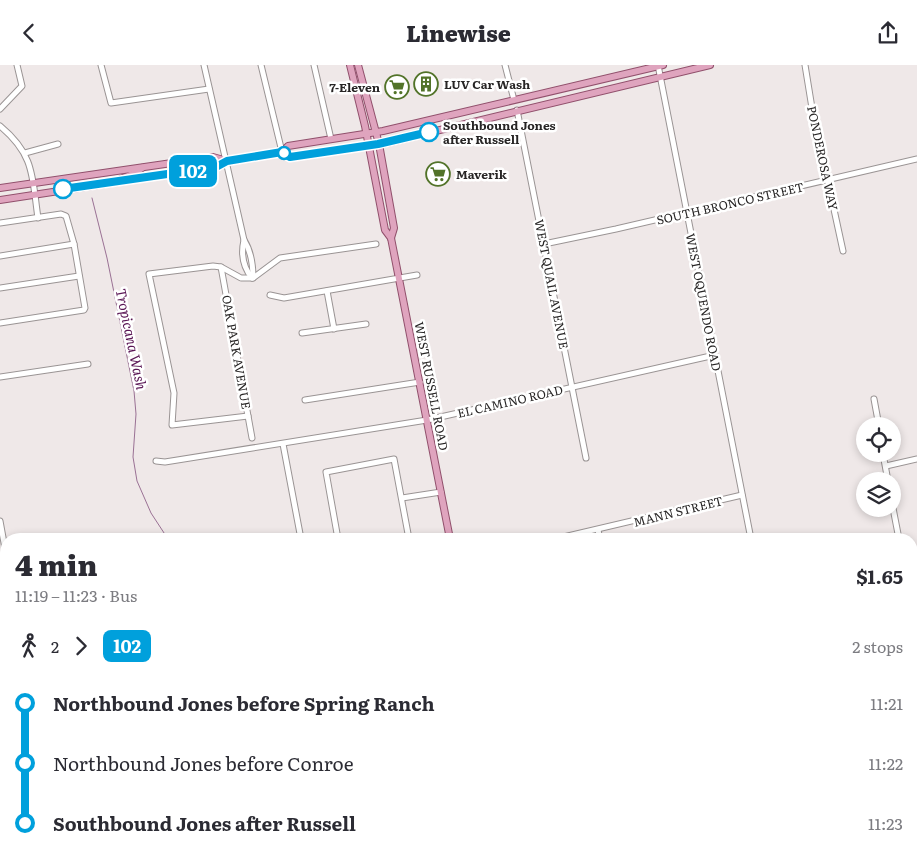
<!DOCTYPE html>
<meta charset="utf-8">
<style>
body{margin:0;font-family:Literata,serif;background:#f2f2f3;color:#2b2b33;height:100vh;display:flex;flex-direction:column;font-size:19px;white-space:nowrap}
*{box-sizing:border-box;margin:0}
p{font-size:16px;color:#7c7c81}
.icon{flex:none;width:28px;height:28px;fill:none;stroke:currentColor;stroke-width:2;stroke-linecap:round;stroke-linejoin:round}
.map{position:relative;flex:1;overflow:hidden}
.sheet{position:absolute;left:0px;top:468px;width:918px;height:331px;display:flex;flex-direction:column;background:#fff;border-radius:20px 20px 0 0;box-shadow:0 2px 8px #0003}
.sheet>*{flex:none}
.badge{padding:0 10px;border-radius:8px;font-size:18px;line-height:32px}
.controls{position:absolute;left:856px;top:352px;display:grid;gap:10px}
.controls a{display:grid;place-items:center;width:45px;height:45px;border-radius:50%;background:#fff;box-shadow:0 2px 8px #0003;font-size:25px}
.map>.badge{position:absolute;translate:-50% -50%;box-shadow:0 0 0 2px #fff}
.legs{display:flex;align-items:center;gap:8px;height:55px;padding:0 15px;font-size:16px}
.legs p{margin-inline-start:auto}
.summary{display:flex;align-items:center;justify-content:space-between;height:85px;padding:0 15px}
h1{font-size:28px;font-weight:800;line-height:38px}
ul{padding:0 15px;list-style:none}
li{display:flex;align-items:center;gap:18px;height:60px;font-size:19px}
li i{display:grid;place-items:center;width:8px;height:100%;margin:0 6px;background:currentColor}
li i::after{content:'';width:12px;height:12px;margin:-6px;border:4px solid;border-radius:50%;background:#fff}
li p{margin-inline-start:auto}
li:first-child i{background:linear-gradient(#0000 50%,currentColor 0)}
li:last-child i{background:linear-gradient(currentColor 50%,#0000 0)}
header{display:flex;justify-content:space-between;align-items:center;height:65px;padding:0 15px;background:#fff;font-size:22px;font-weight:800}
.map>svg:first-child{display:block}
.lines{fill:none;stroke-linecap:round;stroke-linejoin:round}
.stream{stroke:#9a7194;stroke-width:1}
.minor-casing{stroke:#9a9494;stroke-width:7}
.major-casing{stroke:#91506c;stroke-width:8}
.minor{stroke:#fff;stroke-width:5}
.major{stroke:#dfa4be;stroke-width:6}
.line-1-casing{stroke:#fff;stroke-width:11}
.line-1{stroke:#00a0dc;stroke-width:8}
.stop-1-dot{fill:#fff;stroke:#00a0dc;stroke-width:2.5}
.labels{text-anchor:middle;dominant-baseline:central;stroke-width:5;stroke-linejoin:round;paint-order:stroke}
.poi-label{font-size:12px;font-weight:bold;fill:#272525;stroke:#fff;text-anchor:start}
.stop-label{font-size:12px;font-weight:bold;fill:#272525;stroke:#fff;text-anchor:start}
.street-label{font-size:12px;fill:#272525;stroke:#fff}
.water-label{font-size:14px;font-style:italic;fill:#5a1655;stroke:#fff}
</style>
<header><svg class="icon" aria-label="back" viewBox="0 0 24 24"><path d="M15 5l-7 7 7 7"/></svg>Linewise<svg class="icon" aria-label="share" viewBox="0 0 24 24"><path d="M12 15V3M7 8l5-5 5 5M5 13v7h14v-7"/></svg></header>
<div class="map">
<svg width="917" height="798" viewBox="0 0 917 798">
<rect width="100%" height="100%" fill="#efe8e8"/>
<g class="lines">
<g class="stream">
<polyline points="92,133 107,193 134,326 136,349 133,392 137,416 151,448 168,474"/>
<polyline points="370,792 371,798"/>
</g>
<g class="minor-casing">
<g id="minor">
<polyline points="101,0 111,38 209,24"/>
<path d="M204 0 244 175C251 186 253 200 253 213"/>
<polyline points="261,0 282,87"/>
<polyline points="314,0 331,74"/>
<polyline points="505,0 514,35"/>
<polyline points="658,0 751,474"/>
<polyline points="805,0 812,43 843,186"/>
<polyline points="0,44 22,21 17,0"/>
<polyline points="517,45 586,393"/>
<path d="M0 61C35 90 32 112 38 153"/>
<polyline points="25,88 58,79"/>
<polyline points="0,158 61,149 66,151 74,179 85,243 84,245 0,258"/>
<path d="M244 175C241 188 243 202 252 213"/>
<polyline points="544,179 616,164 917,94"/>
<polyline points="0,191 74,179"/>
<polyline points="221,202 252,373"/>
<polyline points="0,223 79,211"/>
<polyline points="327,226 334,264"/>
<polyline points="270,230 284,233 417,210"/>
<polyline points="302,268 366,259"/>
<polyline points="0,312 88,299"/>
<polyline points="874,334 879,361"/>
<polyline points="305,335 420,317"/>
<polyline points="248,351 172,360 174,328 149,209 213,201 221,202 241,213 253,213 280,193 376,179"/>
<polyline points="283,379 301,474"/>
<polyline points="883,389 888,416"/>
<polyline points="156,396 165,397 427,355 715,290"/>
<polyline points="886,401 917,394"/>
<polyline points="402,433 441,427"/>
<polyline points="892,438 899,474"/>
<polyline points="0,456 6,489"/>
<polyline points="598,465 600,474"/>
<polyline points="338,474 326,407 394,394 409,474"/>
<polyline points="555,474 742,430"/>
<polyline points="911,534 913,543"/>
<polyline points="916,543 917,549"/>
<polyline points="0,573 6,572"/>
<polyline points="0,762 7,798"/>
<polyline points="63,792 64,798"/>
<polyline points="211,792 212,798"/>
<polyline points="814,792 815,798"/>
<polyline points="148,798 155,798"/>
</g>
</g>
<g class="major-casing">
<g id="major">
<polyline points="350,0 365,61 385,165 391,173 450,474"/>
<polyline points="358,0 379,79 394,163 391,173"/>
<polyline points="282,87 290,92 386,78 710,0"/>
<polyline points="121,114 135,108 142,103"/>
<polyline points="0,123 213,92 227,96"/>
<polyline points="0,135 216,102 227,96 282,87 288,81 383,66 663,0"/>
<polyline points="0,722 6,721"/>
<polyline points="513,792 514,798"/>
</g>
</g>
<use href="#minor" class="minor"/>
<use href="#major" class="major"/>
</g>
<g class="lines">
<g class="line-1-casing">
<polyline id="line-1" points="63,124 216,102 227,96 282,87 290,92 378,79 429,67"/>
</g>
<use href="#line-1" class="line-1"/>
</g>
<defs>
<g id="building-ring" transform="scale(1.25)"><circle r="9.5" fill="#fff" stroke="#527329" stroke-width="1.5"/><path d="M-4-6H4V6H1V3H-1V6H-4ZM-2.5-4.3h1.7v1.8h-1.7ZM.8-4.3h1.7v1.8H.8ZM-2.5-1h1.7V.8h-1.7ZM.8-1h1.7V.8H.8Z" fill="#527329"/></g>
<g id="supermarket-ring" transform="scale(1.25)"><circle r="9.5" fill="#fff" stroke="#527329" stroke-width="1.5"/><path d="M-6-5.5h2.5l.6 2H6L4.5 2H-2.5L-4.4-4H-6ZM-1.5 3.2a1.3 1.3 0 1 0 .1 0ZM3 3.2a1.3 1.3 0 1 0 .1 0Z" fill="#527329"/></g>
</defs>
<g fill-rule="evenodd">
<use href="#building-ring" x="426" y="19"/>
<use href="#supermarket-ring" x="397" y="22"/>
<use href="#supermarket-ring" x="438" y="109"/>
</g>
<g class="stop-1-dot">
<circle cx="429" cy="67" r="9"/>
<circle cx="284" cy="88" r="6"/>
<circle cx="63" cy="124" r="9"/>
</g>
<g class="labels">
<g class="poi-label">
<text x="444" y="19">LUV Car Wash</text>
<text x="380" y="22" text-anchor="end">7-Eleven</text>
<text x="456" y="109">Maverik</text>
</g>
<g class="stop-label">
<text x="443" y="60">Southbound Jones<tspan x="443" dy="14">after Russell</tspan></text>
</g>
<g class="street-label">
<text transform="translate(823 93) rotate(78)">PONDEROSA WAY</text>
<text transform="translate(730 138) rotate(-13)">SOUTH BRONCO STREET</text>
<text transform="translate(552 219) rotate(79)">WEST QUAIL AVENUE</text>
<text transform="translate(704 237) rotate(79)">WEST OQUENDO ROAD</text>
<text transform="translate(237 287) rotate(80)">OAK PARK AVENUE</text>
<text transform="translate(432 321) rotate(79)">WEST RUSSELL ROAD</text>
<text transform="translate(510 336) rotate(-13)">EL CAMINO ROAD</text>
<text transform="translate(678 446) rotate(-14)">MANN STREET</text>
</g>
<g class="water-label">
<text transform="translate(132 274) rotate(78)">Tropicana Wash</text>
</g>
</g>
</svg>
<div class="controls">
<a><svg class="icon" aria-label="locate" viewBox="0 0 24 24"><circle cx="12" cy="12" r="6"/><path d="M12 2v4M12 18v4M2 12h4M18 12h4"/></svg></a>
<a><svg class="icon" aria-label="layers" viewBox="0 0 24 24"><path d="M12 4l9 5-9 5-9-5zM3 14l9 5 9-5"/></svg></a>
</div>
<b class="badge" style="left:193px;top:106px;background:#00a0dc;color:#fff">102</b>
<section class="sheet">
<div class="summary"><div><h1>4 min</h1><p>11:19 – 11:23 · Bus</p></div><b>$1.65</b></div>
<div class="legs"><svg class="icon" aria-label="walk" viewBox="0 0 24 24"><circle cx="13" cy="4" r="2"/><path d="M13 8l-2 6 4 7M11 14l-3 7M7 12l3-4h3l4 4"/></svg>2<svg class="icon" aria-label="forward" viewBox="0 0 24 24"><path d="M9 5l7 7-7 7"/></svg><b class="badge" style="background:#00a0dc;color:#fff">102</b><p>2 stops</p></div>
<ul>
<li><i style="color:#00a0dc"></i><b>Northbound Jones before Spring Ranch</b><p>11:21</p></li>
<li><i style="color:#00a0dc"></i><span>Northbound Jones before Conroe</span><p>11:22</p></li>
<li><i style="color:#00a0dc"></i><b>Southbound Jones after Russell</b><p>11:23</p></li>
</ul>
</section>
</div>
